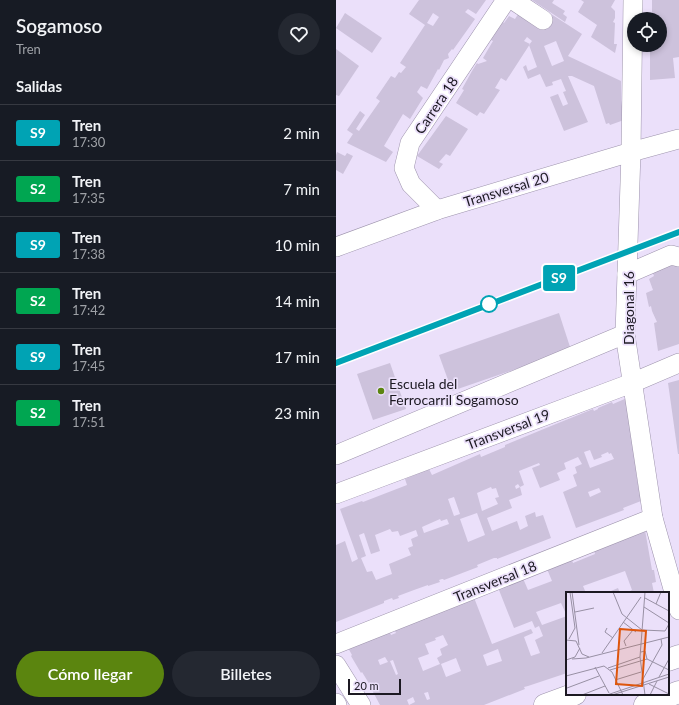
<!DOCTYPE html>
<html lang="es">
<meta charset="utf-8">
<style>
body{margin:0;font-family:Lato,sans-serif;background:#242831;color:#f1f3f6;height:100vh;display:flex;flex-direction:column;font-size:15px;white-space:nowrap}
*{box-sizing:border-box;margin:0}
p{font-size:13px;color:#9ea1a6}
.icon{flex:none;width:22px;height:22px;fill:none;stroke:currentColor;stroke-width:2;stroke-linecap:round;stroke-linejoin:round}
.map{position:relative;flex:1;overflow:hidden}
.details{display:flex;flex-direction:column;background:#171b24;width:336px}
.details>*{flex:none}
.badge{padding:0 8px;border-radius:3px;font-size:14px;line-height:26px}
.controls{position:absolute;left:291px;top:12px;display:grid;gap:8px}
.controls a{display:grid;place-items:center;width:40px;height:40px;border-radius:50%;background:#171b24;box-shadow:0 2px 6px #0003;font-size:20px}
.scale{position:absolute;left:12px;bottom:10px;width:53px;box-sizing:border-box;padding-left:4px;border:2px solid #1c1922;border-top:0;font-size:11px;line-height:14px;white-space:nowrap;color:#1c1922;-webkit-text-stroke:3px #ebe0fa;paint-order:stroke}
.map>.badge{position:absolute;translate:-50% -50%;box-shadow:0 0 0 2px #fff}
h2{padding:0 16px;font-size:15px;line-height:36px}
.round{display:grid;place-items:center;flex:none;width:42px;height:42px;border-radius:21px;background:#242831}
.summary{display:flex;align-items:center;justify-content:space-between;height:68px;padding:0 16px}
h1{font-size:19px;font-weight:600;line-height:30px}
.action{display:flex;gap:8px;margin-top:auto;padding:8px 16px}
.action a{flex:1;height:46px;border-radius:24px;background:#5b850f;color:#fff;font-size:16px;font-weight:600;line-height:46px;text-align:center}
.action a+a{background:#242831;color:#f1f3f6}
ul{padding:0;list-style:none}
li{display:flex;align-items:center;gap:12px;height:56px;padding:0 16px;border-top:1px solid #363941}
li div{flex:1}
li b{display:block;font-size:15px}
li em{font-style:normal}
li .badge{min-width:44px;font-weight:700;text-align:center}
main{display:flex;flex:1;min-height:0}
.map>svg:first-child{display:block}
.building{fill:#cdc2dc;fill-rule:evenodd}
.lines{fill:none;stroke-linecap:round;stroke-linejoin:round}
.minor-casing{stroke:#9d93ac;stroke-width:20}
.primary-casing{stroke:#9d93ac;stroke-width:23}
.minor{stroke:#fff;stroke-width:19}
.primary{stroke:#fff;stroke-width:22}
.rail-casing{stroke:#393541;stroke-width:4.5}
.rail{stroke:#ebe0fa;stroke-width:3;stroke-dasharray:9;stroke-linecap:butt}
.line-casing{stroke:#fff;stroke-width:9}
.line{stroke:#00a3b4;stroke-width:6}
.stop-dot{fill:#fff;stroke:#00a3b4;stroke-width:2}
.poi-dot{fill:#5b850f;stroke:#ebe0fa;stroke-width:1.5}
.labels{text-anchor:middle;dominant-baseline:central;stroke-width:3.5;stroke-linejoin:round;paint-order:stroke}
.street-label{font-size:14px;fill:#1c1922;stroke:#ebe0fa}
.poi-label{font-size:14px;fill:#1c1922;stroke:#ebe0fa;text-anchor:start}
.inset-road{fill:none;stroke:#9890a4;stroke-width:1}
.view{fill:#de560d;fill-opacity:0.15;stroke:#de560d;stroke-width:2}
.inset-edge{fill:none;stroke:#1c1922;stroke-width:2}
</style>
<main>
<section class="details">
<div class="summary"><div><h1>Sogamoso</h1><p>Tren</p></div><a class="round"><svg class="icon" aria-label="heart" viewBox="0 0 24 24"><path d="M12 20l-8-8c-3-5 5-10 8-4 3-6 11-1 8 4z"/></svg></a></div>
<h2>Salidas</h2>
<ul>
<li><span class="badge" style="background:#00a3b4;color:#fff">S9</span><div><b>Tren</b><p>17:30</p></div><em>2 min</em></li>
<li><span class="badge" style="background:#00a651;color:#fff">S2</span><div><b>Tren</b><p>17:35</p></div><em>7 min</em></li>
<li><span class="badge" style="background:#00a3b4;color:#fff">S9</span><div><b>Tren</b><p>17:38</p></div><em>10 min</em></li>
<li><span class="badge" style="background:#00a651;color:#fff">S2</span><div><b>Tren</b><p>17:42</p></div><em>14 min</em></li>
<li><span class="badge" style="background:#00a3b4;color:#fff">S9</span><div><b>Tren</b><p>17:45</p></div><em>17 min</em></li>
<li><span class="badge" style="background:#00a651;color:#fff">S2</span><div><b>Tren</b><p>17:51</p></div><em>23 min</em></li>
</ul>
<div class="action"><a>Cómo llegar</a><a>Billetes</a></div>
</section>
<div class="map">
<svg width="343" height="705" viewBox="0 0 343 705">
<rect width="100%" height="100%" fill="#ebe0fa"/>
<g class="building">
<path d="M83 0H150L140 14 132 9 129 12 139 19 117 50 116 49 112 54 113 58 108 60 103 70 102 69 91 89 85 86 81 92 87 98 74 119 67 114 61 124 48 146 57 152 50 162 11 143 17 134 11 130 24 111 29 115 20 129 23 131 44 101 40 98 55 76 59 78 63 72 65 73 70 67 64 63 89 25 73 14ZM97 13 103 17 97 26 91 23Z"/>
<polygon points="196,0 218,0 216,3 229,11 227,14 231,17 229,22"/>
<polygon points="245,0 279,0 275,7 279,11 279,18 277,22 279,23 278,44 281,44 279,53 255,37 261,25 242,12 248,2"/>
<polygon points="316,0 343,0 343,57 337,58 339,78 314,80 314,50 318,49 318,45 324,45 324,19 316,19"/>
<path d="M184 11 207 26 215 14 246 34 232 56 285 81V100L288 120 274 125 273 123 270 124 258 86 236 76H232L252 122 228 131 214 97 222 94 227 106 232 104 227 92 230 91 225 79 216 82 217 85 210 87 204 74 192 79 187 67 190 65 192 71 201 67 193 45 196 41 191 37 188 41 194 44 170 81 165 78 159 88 164 90 148 114 144 112 141 116 120 103 128 90 126 89 136 71 141 63 142 64 151 61 147 58 157 41 155 40 167 22 168 23 173 16 179 19ZM220 41 228 61 216 66 208 46Z"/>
<polygon points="9,13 46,38 36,53 0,28"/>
<polygon points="0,49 23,66 3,96 0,95"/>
<polygon points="110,116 132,129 114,156 110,154 103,162 107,164 103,169 81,156"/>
<polygon points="1,152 9,156 11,153 17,156 7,174 0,170 0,155"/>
<polygon points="343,260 343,344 322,351 318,323 321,322 316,311 315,306 313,307 310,293 317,290 313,279 318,276 315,268"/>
<polygon points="223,313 235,350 116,391 103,355"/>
<polygon points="54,363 70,409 37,420 21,374"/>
<polygon points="343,380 343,454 342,454 332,383"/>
<path d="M291 398 302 472 300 473 305 501 287 508 288 510 240 528 227 492 241 486 237 475 241 473 239 467 246 464 242 457 228 463 230 469 221 473 224 480 204 488 196 468 204 465 203 463 183 471 188 485 184 487 182 484 179 486 180 489 184 487 186 495 173 500 176 508 151 518 156 531 181 521 184 530 192 526 189 516 199 512 200 517 207 515 215 538 161 559V558H158L141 565 142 567 108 580 107 579H106L103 580 104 582 92 586V585L78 590 62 596 63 598 57 600 56 598 48 601V603L0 622V545L9 541 16 562 22 559 4 509 26 501 27 502 71 485 69 479 93 469 96 475 144 454 145 457 169 447V445L215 426 257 409 258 411 262 409V408L276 402 277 404ZM254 450 258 460 266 457 265 455 272 452 273 454 275 453 278 459 254 468 248 452ZM155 487 156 489 160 488 163 497 159 498 162 504 146 511 141 493ZM263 488 265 492 254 497 252 492ZM118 497 124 514 118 516 112 499ZM141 513 149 535 132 542 124 519ZM104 519 105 521 111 519 113 524 88 533 86 527ZM54 529 56 532 62 531 64 536 80 530 82 536 75 539 77 546 72 548 75 555 53 564 56 574 40 580 36 571 31 572 25 558 30 556 23 535 28 533 35 554 44 551 39 535Z"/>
<path d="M309 530 316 570H318L320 582 316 583 318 593H290L296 590 289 571 247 586 250 593H231V673L192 686 188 687 189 689 148 705H44L36 690H37L26 672 25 673 15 656 16 655 11 646 53 630 55 635 60 633 56 626 137 595 156 644 195 629 197 633 188 637 195 656 204 653 199 640 207 636 203 626 199 628 196 621 178 628 161 585 186 576 192 590 216 581 211 569 235 557 237 563 259 554 257 548ZM225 603 231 616 206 625 200 612ZM107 635 112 645 104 649 106 655 101 658 104 664 87 671 82 658 93 654 89 644 100 640 99 638ZM162 649 166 661 151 666 147 655ZM49 657 52 662 44 665 42 660ZM120 658 125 671 110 677 105 664ZM57 660 62 674 60 675 54 661ZM92 692 94 699 91 700 88 693ZM77 697 79 702 73 705 71 700Z"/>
<polygon points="282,588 284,593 275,593 275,591"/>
</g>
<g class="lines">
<g class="minor-casing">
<g id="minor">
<polyline points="177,0 207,20"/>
<polyline points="297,0 295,152 289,334 317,518 343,610"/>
<polyline points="101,210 75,184 68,168 74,143 170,0"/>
<polyline points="0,247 101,210 295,152 343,139"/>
<polyline points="291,274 335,255 343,257"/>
<polyline points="0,455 289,334"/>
<polyline points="0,494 296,383 343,363"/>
<polyline points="0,644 317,518"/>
<polyline points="0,665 25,705"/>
<polyline points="0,703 1,705"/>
</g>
</g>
<g class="primary-casing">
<g id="primary">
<polyline points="332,660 343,656"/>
<polyline points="209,705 239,694"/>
<polyline points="309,705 343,692"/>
</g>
</g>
<use href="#minor" class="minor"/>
<use href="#primary" class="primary"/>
<g class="rail-casing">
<polyline id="rail" points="0,363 343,232"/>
</g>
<use href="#rail" class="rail"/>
</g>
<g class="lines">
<g class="line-casing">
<polyline id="line" points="0,363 343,232"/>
</g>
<use href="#line" class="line"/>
</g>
<circle class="stop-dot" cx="153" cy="304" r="8"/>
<circle class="poi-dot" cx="45" cy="391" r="4"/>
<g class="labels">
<g class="street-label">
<text transform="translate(100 105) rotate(-56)">Carrera 18</text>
<text transform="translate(170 189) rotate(-17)">Transversal 20</text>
<text transform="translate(292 308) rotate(-90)">Diagonal 16</text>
<text transform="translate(172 429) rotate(-21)">Transversal 19</text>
<text transform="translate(159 581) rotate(-22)">Transversal 18</text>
</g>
<g class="poi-label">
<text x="53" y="383">Escuela del<tspan x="53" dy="16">Ferrocarril Sogamoso</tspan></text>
</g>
</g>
<g transform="translate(230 592)">
<rect width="103" height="103" fill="#ebe0fa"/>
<path class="inset-road" d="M6 0 13 53M47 0 56 22 76 38M79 6 103 19M90 12 95 0M78 15 103 31M9 20 28 16M57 30 70 40M41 36 39 40 47 46M77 38 99 39 103 32M3 47 9 36 4 0M0 48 10 49 16 62 23 65M60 54 58 49 67 38M75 60 79 59 81 67 103 78M36 61 75 5M6 67 20 66 103 45M0 68 9 65 14 56M29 75 43 101M42 76 74 65M44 78 81 67M0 84 38 74 46 80 57 103M93 85 103 67M77 87 96 53 95 47M49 88 75 80M83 92 103 102M1 96 33 84M16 103 39 94M41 103 103 82M46 103 103 85M79 103 74 65 79 0M84 103 91 89"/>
<path class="view" d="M54 37 80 39 76 94 50 92Z"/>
<rect width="103" height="103" class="inset-edge"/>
</g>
</svg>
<div class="controls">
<a><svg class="icon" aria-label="locate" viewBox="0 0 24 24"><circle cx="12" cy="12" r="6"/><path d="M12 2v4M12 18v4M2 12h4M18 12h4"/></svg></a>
</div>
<div class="scale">20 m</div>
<b class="badge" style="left:223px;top:278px;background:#00a3b4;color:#fff">S9</b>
</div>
</main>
